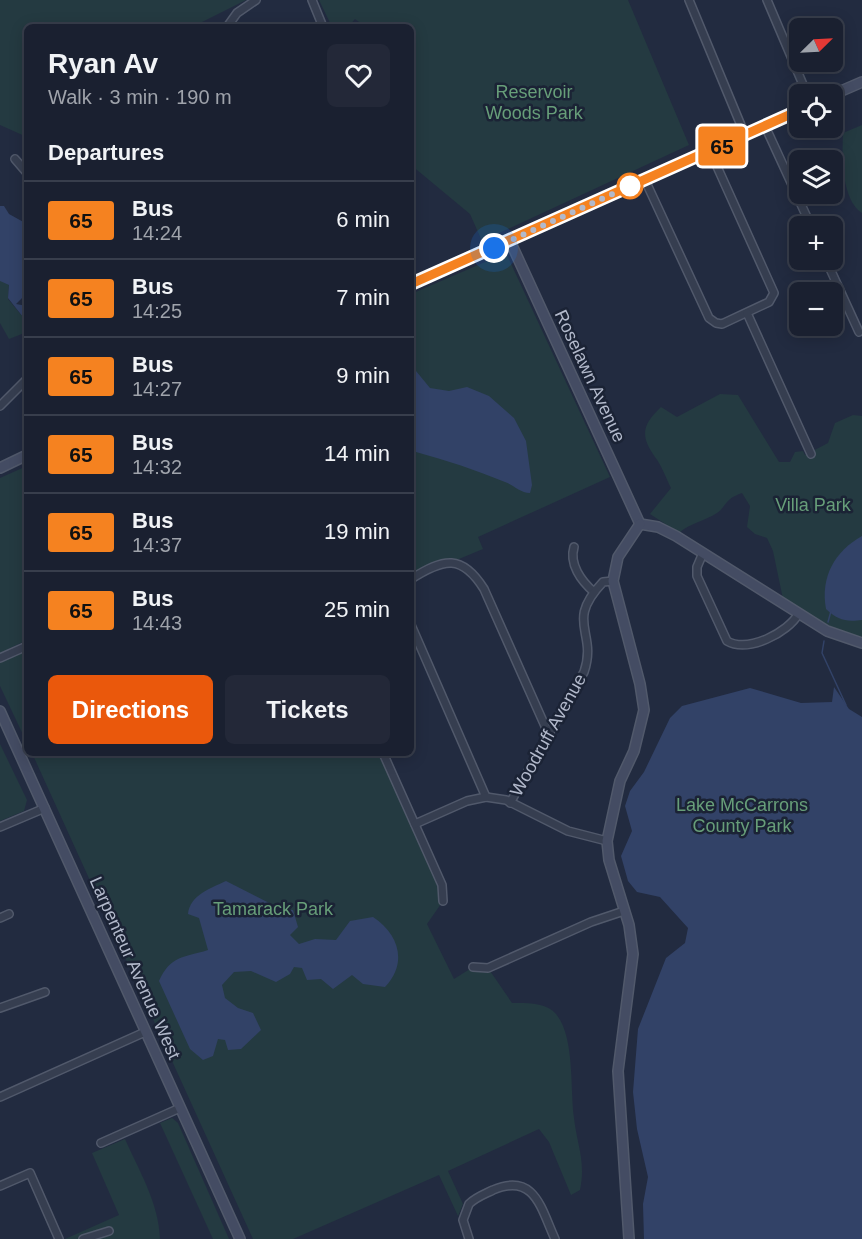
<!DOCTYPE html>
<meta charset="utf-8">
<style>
body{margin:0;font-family:Arial,sans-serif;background:#232838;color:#f1f3f6;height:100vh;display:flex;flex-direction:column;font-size:22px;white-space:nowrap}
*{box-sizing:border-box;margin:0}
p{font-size:20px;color:#9fa3ab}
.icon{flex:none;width:33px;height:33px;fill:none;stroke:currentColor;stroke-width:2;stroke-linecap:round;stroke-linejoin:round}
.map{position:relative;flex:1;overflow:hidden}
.details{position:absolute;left:24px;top:24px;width:390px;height:732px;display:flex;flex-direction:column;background:#1a2030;border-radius:9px;box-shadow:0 3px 15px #0003,0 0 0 2px #383e4c}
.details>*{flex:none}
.badge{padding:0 12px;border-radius:4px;font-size:21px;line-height:39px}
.needle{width:39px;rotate:66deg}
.buttons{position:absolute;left:789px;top:18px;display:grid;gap:12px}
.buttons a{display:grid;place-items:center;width:54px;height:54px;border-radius:9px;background:#1a2030;box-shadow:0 3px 15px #0003,0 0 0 2px #383e4c;font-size:30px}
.you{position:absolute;width:30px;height:30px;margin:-15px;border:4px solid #fff;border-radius:50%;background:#1a73e8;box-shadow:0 0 0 9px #1a73e833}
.map>.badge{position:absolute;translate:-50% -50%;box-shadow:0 0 0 3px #fff}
h2{padding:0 24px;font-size:22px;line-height:54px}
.round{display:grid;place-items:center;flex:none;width:63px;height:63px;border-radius:9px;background:#232838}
.overview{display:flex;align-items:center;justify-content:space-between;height:102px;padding:0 24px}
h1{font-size:28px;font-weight:800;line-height:45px}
.cta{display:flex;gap:12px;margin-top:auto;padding:12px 24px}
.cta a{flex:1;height:69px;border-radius:9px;background:#ea580c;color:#fff;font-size:24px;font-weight:800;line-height:69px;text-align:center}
.cta a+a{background:#232838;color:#f1f3f6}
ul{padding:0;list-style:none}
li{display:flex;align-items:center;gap:18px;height:78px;padding:0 24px;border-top:2px solid #383e4c}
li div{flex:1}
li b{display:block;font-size:22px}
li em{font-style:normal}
li .badge{min-width:66px;font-weight:700;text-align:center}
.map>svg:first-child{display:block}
.green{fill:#243a41}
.water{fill:#324267}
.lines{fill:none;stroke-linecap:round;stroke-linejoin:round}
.stream{stroke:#324267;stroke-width:1.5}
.street-casing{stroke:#51596b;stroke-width:10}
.secondary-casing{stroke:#51596b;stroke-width:12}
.street{stroke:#363e50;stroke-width:7}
.secondary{stroke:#444c63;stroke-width:9}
.line-casing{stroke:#fff;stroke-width:14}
.line{stroke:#f58220;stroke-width:9}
.walk{stroke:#b2b9cb;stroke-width:6;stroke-dasharray:0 10.8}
.stop-dot{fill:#fff;stroke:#f58220;stroke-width:3}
.labels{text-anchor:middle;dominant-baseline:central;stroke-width:5;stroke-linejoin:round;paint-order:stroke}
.park-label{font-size:18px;fill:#679e79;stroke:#1b2335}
.street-label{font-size:18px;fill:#b2b9cb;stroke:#1b2335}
</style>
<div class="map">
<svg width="862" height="1239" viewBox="0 0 862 1239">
<rect width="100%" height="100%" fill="#222b40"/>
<g class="green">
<polygon points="0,0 246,0 192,27 27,27 27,137 0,125"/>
<polygon points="319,0 628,0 689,145 482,241 470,214 411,165 411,27 366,27 355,19 348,27 332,27"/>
<path d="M862 125V213C841 200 842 155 843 133Z"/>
<polygon points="506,253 610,477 478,537 483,549 411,579 411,294"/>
<polygon points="0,280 9,285 8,299 23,317 27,318 27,332 9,339 0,323"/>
<path d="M720 394 738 395 779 462H790L795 452 803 451 805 455 828 443 835 423 853 415 862 416V643L835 634 784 604 773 551 767 538 755 534 747 527 750 506 742 493C723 500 728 505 717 513 705 521 690 523 679 533L650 514 671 488C666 478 662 466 655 457 640 436 642 425 661 407L677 417Z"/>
<polygon points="27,466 27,640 0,653 0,478"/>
<polygon points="27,649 27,743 0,686 0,662"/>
<polygon points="0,744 27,800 24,811 0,821"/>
<path d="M32 753H383L442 885 443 901 427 924 454 979 473 967 488 968 512 1003C526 1003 546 1002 556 1014 575 1037 570 1089 574 1118 577 1145 586 1161 580 1190L571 1195 549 1142 539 1129 448 1171 463 1204 458 1216 439 1175 293 1239H253Z"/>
<polygon points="172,1118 178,1123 229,1239 213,1239 160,1123"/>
<path d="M125 1139C139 1171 159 1203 160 1239H65L119 1215 92 1153Z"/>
</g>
<g class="water">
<polygon points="0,206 4,206 9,214 27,224 27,293 16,304 27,306 27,318 23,317 8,298 9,285 0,281"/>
<path d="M411 371H416L430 388 449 391 467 387 489 396 514 418 526 441 532 485 530 493C520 493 514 485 505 482 476 470 446 460 416 452L411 454Z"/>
<path d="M862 536V620C845 622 838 620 826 609 820 577 835 551 862 536Z"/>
<polygon points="834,687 849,709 862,717 862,1239 644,1239 643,1204 648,1177 637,1129 633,1092 638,1029 666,958 685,943 688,928 660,897 637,892 628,881 621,856 632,831 625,806 630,791 644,772 670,718 682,706 750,688 801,703 832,702"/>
<path d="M226 881 281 909 293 910 298 927 290 935 299 944 315 939 336 940 350 921 373 917C399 934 408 963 385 987L363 984 352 975 333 989 321 979 307 980 302 968 294 967 290 974 276 982 251 971 234 972 222 985 225 998 238 1008 253 1013 261 1030 241 1049 228 1050 225 1040 218 1039 213 1056 203 1060 190 1049 159 981C171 955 183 958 208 950L199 918 188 914C190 895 211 888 226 881Z"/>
</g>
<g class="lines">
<g class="stream">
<polyline points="828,622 831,611"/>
<polyline points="824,641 822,653 846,705"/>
</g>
<g class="street-casing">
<g id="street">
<polyline points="312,0 323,27"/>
<polyline points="689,0 745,135"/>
<polyline points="767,0 807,94"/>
<polyline points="227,27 237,13 256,0"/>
<polyline points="765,126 811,226"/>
<polyline points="15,159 27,173"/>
<polyline points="645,180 709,318 716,323 722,324 769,302 774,293 710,151"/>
<polyline points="826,260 859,332"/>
<polyline points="747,313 811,454"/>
<polyline points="0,406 27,379"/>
<path d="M574 547C569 564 581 581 594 592"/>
<path d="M703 553 697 567V576L727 641C748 653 788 633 799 613"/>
<path d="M411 579C444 558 462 554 484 589L549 735"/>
<polyline points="411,625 486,797"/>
<polyline points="0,658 27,646"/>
<polyline points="383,753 442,885 443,901"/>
<path d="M510 803 584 672C598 631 564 623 603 582L613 581"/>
<polyline points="415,824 467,801 486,797 506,800 568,831 607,841"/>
<polyline points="0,827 45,808"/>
<polyline points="0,918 9,914"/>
<polyline points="473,967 488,968 591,922 624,911"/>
<polyline points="0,1008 45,992"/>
<polyline points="0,1097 145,1032"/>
<polyline points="101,1143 180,1108"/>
<polyline points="0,1186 30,1173 59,1239"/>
<polyline points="83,1239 109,1231"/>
<path d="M469 1239 463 1220 469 1204C476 1197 485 1194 493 1190 535 1172 541 1209 555 1239"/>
</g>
</g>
<g class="secondary-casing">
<g id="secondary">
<polyline points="832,95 862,82"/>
<polyline points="510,241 640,524"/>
<polyline points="411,284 800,110"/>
<polyline points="0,468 27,455"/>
<polyline points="640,524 658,527 676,536 827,631 862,643"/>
<polyline points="0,711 240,1239"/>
<polyline points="629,1239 618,1071 633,954 629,925 609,860 607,841 620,781 634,751 644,710 640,684 613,581 618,557 640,524"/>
</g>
</g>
<use href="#street" class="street"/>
<use href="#secondary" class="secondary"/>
</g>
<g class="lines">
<g class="line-casing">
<polyline id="line" points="411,284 800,110"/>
</g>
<use href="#line" class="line"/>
<polyline class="walk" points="494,248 630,186"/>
</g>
<circle class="stop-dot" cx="630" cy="186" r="12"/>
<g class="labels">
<g class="park-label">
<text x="534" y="92">Reservoir<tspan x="534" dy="21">Woods Park</tspan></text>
<text x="813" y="505">Villa Park</text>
<text x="742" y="805">Lake McCarrons<tspan x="742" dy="21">County Park</tspan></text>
<text x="273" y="909">Tamarack Park</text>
</g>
<g class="street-label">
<text transform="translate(590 376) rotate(65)">Roselawn Avenue</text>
<text transform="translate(548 735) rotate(-61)">Woodruff Avenue</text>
<text transform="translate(135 968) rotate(66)">Larpenteur Avenue West</text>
</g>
</g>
</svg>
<div class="buttons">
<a><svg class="needle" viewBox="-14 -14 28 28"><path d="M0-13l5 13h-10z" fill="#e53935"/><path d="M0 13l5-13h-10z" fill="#9fa3ab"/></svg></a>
<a><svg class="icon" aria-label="locate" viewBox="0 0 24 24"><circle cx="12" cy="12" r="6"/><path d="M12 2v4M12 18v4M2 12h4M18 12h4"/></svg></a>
<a><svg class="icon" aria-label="layers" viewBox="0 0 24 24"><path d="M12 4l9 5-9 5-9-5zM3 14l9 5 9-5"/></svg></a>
<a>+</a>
<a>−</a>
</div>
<div class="you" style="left:494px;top:248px"></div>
<b class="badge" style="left:722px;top:146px;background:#f58220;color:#111">65</b>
<section class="details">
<div class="overview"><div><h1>Ryan Av</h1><p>Walk · 3 min · 190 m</p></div><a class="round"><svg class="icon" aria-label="heart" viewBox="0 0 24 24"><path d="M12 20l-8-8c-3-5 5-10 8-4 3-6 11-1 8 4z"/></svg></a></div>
<h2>Departures</h2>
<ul>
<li><span class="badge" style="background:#f58220;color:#111">65</span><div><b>Bus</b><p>14:24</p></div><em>6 min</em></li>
<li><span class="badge" style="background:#f58220;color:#111">65</span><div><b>Bus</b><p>14:25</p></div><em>7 min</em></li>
<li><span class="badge" style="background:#f58220;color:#111">65</span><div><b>Bus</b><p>14:27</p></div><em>9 min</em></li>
<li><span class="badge" style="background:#f58220;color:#111">65</span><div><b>Bus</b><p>14:32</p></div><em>14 min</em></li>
<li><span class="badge" style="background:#f58220;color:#111">65</span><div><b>Bus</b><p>14:37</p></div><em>19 min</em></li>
<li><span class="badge" style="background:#f58220;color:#111">65</span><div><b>Bus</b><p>14:43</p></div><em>25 min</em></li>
</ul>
<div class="cta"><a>Directions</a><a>Tickets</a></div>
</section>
</div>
